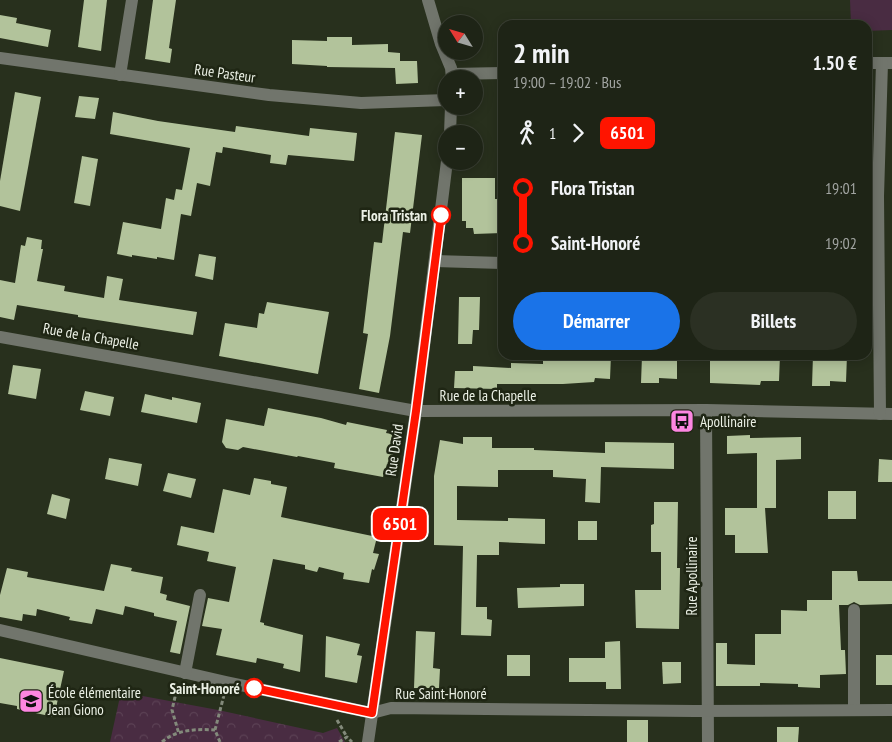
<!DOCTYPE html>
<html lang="fr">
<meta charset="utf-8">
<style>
body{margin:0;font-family:"PT Sans Narrow",sans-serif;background:#2b3023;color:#f1f3f6;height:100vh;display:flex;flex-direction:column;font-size:19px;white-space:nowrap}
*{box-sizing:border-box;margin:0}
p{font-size:16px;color:#a1a4a1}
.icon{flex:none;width:28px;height:28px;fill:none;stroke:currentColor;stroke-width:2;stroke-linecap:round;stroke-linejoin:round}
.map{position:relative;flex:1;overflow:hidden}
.panel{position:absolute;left:498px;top:20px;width:374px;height:340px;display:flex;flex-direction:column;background:#1e2416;border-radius:15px;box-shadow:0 2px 12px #0003,0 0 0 1px #3c4135}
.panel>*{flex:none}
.badge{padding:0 10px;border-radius:8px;font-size:18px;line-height:32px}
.needle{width:32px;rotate:307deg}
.controls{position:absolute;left:438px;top:15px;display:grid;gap:10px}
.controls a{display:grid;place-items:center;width:45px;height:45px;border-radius:50%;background:#1e2416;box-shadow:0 2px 12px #0003,0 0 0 1px #3c4135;font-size:25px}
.map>.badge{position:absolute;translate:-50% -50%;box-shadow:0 0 0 2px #fff}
.legs{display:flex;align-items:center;gap:8px;height:55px;padding:0 15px;font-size:16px}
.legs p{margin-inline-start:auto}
.overview{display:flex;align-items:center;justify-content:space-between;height:85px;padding:0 15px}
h1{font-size:28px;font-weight:700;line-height:38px}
.primary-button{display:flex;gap:10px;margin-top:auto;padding:10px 15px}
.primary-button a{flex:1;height:58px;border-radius:30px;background:#1a73e8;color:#fff;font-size:20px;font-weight:700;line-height:58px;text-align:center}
.primary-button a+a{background:#2b3023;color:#f1f3f6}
ul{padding:0 15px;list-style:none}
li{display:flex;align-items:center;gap:18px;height:55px;font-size:19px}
li i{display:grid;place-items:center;width:8px;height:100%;margin:0 6px;background:currentColor}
li i::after{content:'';width:12px;height:12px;margin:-6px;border:4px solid;border-radius:50%;background:#1e2416}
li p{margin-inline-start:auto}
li:first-child i{background:linear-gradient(#0000 50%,currentColor 0)}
li:last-child i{background:linear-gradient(currentColor 50%,#0000 0)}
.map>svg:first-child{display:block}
.forest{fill:url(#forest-crowns)}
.garden{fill:#492c42}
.building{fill:#b2c39b}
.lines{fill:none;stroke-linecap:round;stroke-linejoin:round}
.path{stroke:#838a7b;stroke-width:3;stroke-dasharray:4 2.5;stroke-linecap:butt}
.minor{stroke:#71756c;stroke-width:12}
.line-1-casing{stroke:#fff;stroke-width:11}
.line-1{stroke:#ff1400;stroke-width:8}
.stop-1-dot{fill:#fff;stroke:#ff1400;stroke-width:2.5}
.labels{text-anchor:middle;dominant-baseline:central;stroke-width:5;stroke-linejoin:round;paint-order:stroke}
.street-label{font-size:15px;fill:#ebf0e5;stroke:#1f2614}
.stop-label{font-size:15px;font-weight:bold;fill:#ebf0e5;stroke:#1f2614;text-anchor:end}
.poi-label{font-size:15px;fill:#ebf0e5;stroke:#1f2614;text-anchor:start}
</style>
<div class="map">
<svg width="892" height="742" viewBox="0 0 892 742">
<defs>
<pattern id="forest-crowns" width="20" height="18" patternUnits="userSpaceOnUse" patternTransform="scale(1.25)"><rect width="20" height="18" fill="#492c42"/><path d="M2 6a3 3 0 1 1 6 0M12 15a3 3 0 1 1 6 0" fill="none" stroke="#5b4154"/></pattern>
</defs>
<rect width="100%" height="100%" fill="#28301d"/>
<polygon class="forest" points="121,692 218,710 323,733 337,728 345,742 110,742"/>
<polygon class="garden" points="850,0 892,0 892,30 866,31 866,25 851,25"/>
<g class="building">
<polygon points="84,0 107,0 101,51 78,47"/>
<polygon points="153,0 176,0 169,48 172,49 170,63 145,59"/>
<polygon points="0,15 17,18 16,23 51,30 48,47 0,38"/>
<polygon points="327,37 352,37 352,45 388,44 388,52 400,53 400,61 417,61 418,83 396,84 395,68 327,67 327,66 292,64 292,40 327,41"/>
<polygon points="15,92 41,97 20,211 0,206 0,181"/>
<polygon points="79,96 99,98 95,119 75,117"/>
<polygon points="113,112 158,121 235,132 236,126 309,136 310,128 357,133 354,161 288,155 286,165 270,163 271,155 223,147 222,153 216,152 210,186 197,183 191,216 181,214 174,260 157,257 157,259 132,255 132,257 117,254 123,222 161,229 166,198 174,200 176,189 182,190 190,148 110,134"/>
<polygon points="395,132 422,135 410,233 403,232 390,336 379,393 359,389 368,334 363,333 374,242 382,243"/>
<polygon points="82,156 98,159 90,206 74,203"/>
<polygon points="462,178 495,178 495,199 502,199 502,233 474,234 473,228 466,228 466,221 462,221"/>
<polygon points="27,237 42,240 41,249 43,249 37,281 65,286 64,291 104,298 107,276 123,279 119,300 197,312 193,335 78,317 78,315 17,305 14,320 0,317 0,280 15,283 21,245 25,246"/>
<polygon points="199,254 216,257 213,280 195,276"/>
<polygon points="459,297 480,297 479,330 473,330 472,344 458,344"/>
<polygon points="267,302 329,312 318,374 219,356 225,323 257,328 259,313 264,314"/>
<polygon points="578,355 611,355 610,379 595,378 594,382 563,384 497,384 497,389 454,388 455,371 473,371 473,366 511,368 511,363 543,364 543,359 578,360"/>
<polygon points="659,355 677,355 677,379 659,378 659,383 641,383 642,356"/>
<polygon points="710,355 780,355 779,381 761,381 760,385 710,383"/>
<polygon points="813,355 847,355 846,382 830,381 830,386 812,386"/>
<polygon points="13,365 41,369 36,399 8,394"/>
<polygon points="85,391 114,397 110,416 80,410"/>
<polygon points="145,394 172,400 172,397 201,403 197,423 141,412"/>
<polygon points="268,408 321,418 346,425 347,422 387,430 386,433 397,435 391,465 387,464 383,477 334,468 335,463 298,456 297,457 243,447 238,450 226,448 222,442 226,419 264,426"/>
<polygon points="750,435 750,438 801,437 801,459 776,460 776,508 757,508 757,453 727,454 727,436"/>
<polygon points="463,437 492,437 492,448 534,448 534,450 605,453 605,442 674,443 674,469 601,467 600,503 585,502 586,479 553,477 553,470 498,470 498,487 457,486 457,520 508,521 508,518 545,519 545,544 499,542 499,555 477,555 476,607 487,607 487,619 492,620 491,636 461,635 463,546 434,545 434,476 440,440 463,444"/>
<polygon points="109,458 142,464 138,486 105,479"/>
<polygon points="879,459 892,460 892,482 878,482"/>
<polygon points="168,473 196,479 191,498 163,491"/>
<polygon points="254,478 271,481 271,484 287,487 281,517 377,537 373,553 379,554 374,570 372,569 369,583 343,579 344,573 319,567 317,572 305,569 305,565 273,559 260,622 264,623 264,625 303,635 300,672 283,668 284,664 257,658 256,663 216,655 222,629 202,626 208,598 229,602 236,567 207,561 209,552 177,545 181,526 214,533 223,489 250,495"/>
<rect x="828" y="491" width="28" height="28"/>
<polygon points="52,494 70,499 66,519 47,514"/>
<polygon points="654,502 678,502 677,568 680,568 679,629 636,628 635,590 661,590 661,552 651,552 651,525 654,524"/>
<polygon points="725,508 765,508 768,553 735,553 735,535 725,535"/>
<rect x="578" y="521" width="19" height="19"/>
<polygon points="111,564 132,568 131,571 163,577 160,593 167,595 166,600 190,606 180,654 170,652 177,621 154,616 154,613 125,606 123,615 96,609 92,624 69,620 70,617 37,609 36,616 23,614 22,621 0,617 0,595 7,568 28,572 27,577 104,591"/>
<polygon points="832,571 857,571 858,581 892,581 892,604 860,605 854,602 848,605 839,605 841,650 845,650 846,674 820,675 820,688 798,687 798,684 760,683 760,686 716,686 716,643 727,643 727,664 755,665 755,634 781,634 781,610 807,611 807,600 832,600"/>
<polygon points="560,584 584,584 584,606 518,608 517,588 560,587"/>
<polygon points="416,631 435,632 433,668 440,669 439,688 414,688"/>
<polygon points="326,636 360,644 357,655 362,656 357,683 325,677"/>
<polygon points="620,641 621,689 606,689 606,682 569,682 569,658 605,658 605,642"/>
<rect x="507" y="655" width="23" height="21"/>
<rect x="876" y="655" width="16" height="30"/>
<polygon points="0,658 64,671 54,717 17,709 17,706 0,703"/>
<polygon points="662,662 681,662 681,683 663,684"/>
<rect x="627" y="720" width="21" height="22"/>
<polygon points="777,727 799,727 798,742 777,742"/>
</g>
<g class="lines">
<g class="path">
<polyline points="178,684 172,710 179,734"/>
<polyline points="337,720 347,737"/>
<path d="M162 742C177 729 197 729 215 730"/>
<polyline points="220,742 215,730 224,695"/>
<polyline points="339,742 347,737 352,742"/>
</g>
<g class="minor">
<polyline points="428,0 441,44 451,68 452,79"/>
<polyline points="0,58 269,95 361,103 446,100"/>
<polyline points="866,63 892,63"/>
<polyline points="452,74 502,73"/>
<polyline points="120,75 132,0"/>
<polyline points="450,134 451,106"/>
<polyline points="435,261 502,263"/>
<polyline points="0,337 416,411 706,410 892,414"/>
<polyline points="706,410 708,742"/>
<polyline points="880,414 878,196 882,63"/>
<polyline points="854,610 854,710"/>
<polyline points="0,630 226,682 372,713 391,708 695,711 892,710"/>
<polyline points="185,673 200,595"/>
<polyline points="368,742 416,411 447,161"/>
</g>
</g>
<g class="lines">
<g class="line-1-casing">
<polyline id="line-1" points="254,688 372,713 416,411 441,215"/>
</g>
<use href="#line-1" class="line-1"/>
</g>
<defs>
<g id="bus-square" transform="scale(1.25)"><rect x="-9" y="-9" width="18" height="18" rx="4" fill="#fd86e1" stroke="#1f2614"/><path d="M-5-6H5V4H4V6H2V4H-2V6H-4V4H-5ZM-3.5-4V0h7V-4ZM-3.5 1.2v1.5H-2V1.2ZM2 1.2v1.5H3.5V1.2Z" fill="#111"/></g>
<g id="school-square" transform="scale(1.25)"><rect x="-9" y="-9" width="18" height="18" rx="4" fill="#fd86e1" stroke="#1f2614"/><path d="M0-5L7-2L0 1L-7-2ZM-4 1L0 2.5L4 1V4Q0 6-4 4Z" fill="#111"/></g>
</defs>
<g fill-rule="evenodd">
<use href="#bus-square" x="682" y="421"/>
<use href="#school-square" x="31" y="701"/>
</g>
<g class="stop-1-dot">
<circle cx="441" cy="215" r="9"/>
<circle cx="254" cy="688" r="9"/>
</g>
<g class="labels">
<g class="street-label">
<text transform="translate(225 73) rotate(8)">Rue Pasteur</text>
<text transform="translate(91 336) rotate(10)">Rue de la Chapelle</text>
<text x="488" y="395">Rue de la Chapelle</text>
<text transform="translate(394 450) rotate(-82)">Rue David</text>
<text transform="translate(691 576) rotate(-90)">Rue Apollinaire</text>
<text x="441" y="693">Rue Saint-Honoré</text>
</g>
<g class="stop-label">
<text x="427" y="215">Flora Tristan</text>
<text x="240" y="688">Saint-Honoré</text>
</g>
<g class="poi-label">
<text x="700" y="421">Apollinaire</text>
<text x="48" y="692">École élémentaire<tspan x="48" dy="17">Jean Giono</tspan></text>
</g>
</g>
</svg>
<div class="controls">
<a><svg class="needle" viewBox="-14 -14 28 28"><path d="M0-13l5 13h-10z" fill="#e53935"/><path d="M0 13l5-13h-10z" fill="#a1a4a1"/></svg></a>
<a>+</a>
<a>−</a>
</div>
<b class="badge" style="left:400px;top:524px;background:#ff1400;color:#fff">6501</b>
<section class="panel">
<div class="overview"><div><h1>2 min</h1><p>19:00 – 19:02 · Bus</p></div><b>1.50 €</b></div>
<div class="legs"><svg class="icon" aria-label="walk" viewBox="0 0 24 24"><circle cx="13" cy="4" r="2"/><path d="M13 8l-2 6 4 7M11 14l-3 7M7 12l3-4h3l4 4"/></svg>1<svg class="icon" aria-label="forward" viewBox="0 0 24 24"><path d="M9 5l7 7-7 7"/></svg><b class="badge" style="background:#ff1400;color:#fff">6501</b></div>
<ul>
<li><i style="color:#ff1400"></i><b>Flora Tristan</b><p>19:01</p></li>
<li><i style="color:#ff1400"></i><b>Saint-Honoré</b><p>19:02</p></li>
</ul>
<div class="primary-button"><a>Démarrer</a><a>Billets</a></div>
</section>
</div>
